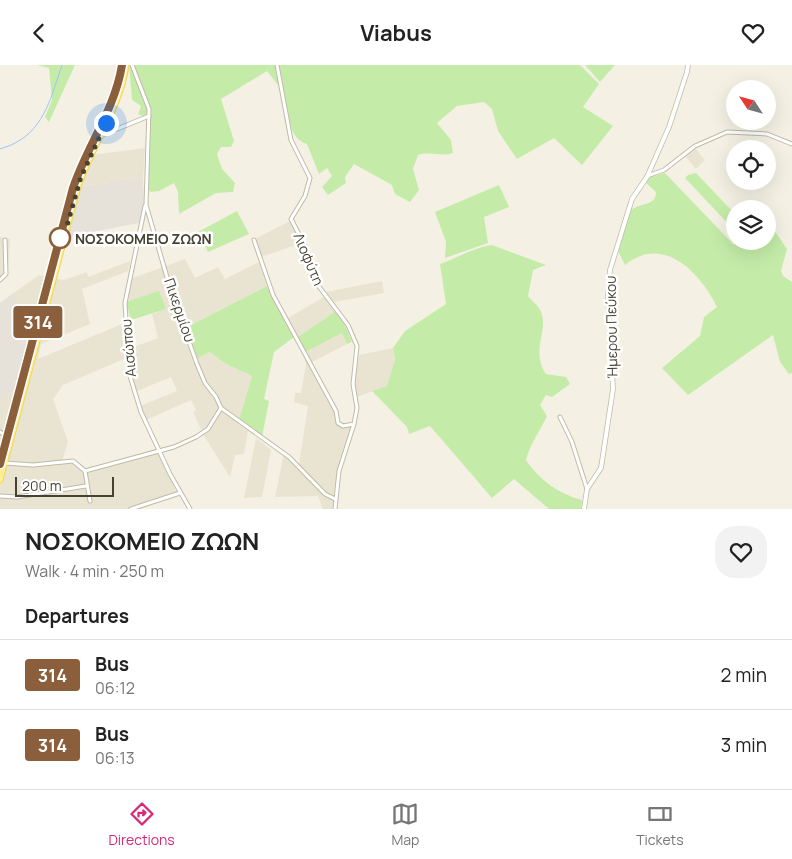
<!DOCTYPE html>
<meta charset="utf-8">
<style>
body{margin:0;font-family:Manrope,sans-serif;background:#f2f2f2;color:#222;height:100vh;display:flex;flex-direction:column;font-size:19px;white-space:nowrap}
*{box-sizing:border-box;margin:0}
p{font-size:16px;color:#767676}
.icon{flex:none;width:28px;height:28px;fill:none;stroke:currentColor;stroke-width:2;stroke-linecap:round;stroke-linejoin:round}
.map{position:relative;height:444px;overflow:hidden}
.panel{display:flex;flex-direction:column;background:#fff;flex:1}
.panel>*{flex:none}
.badge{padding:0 10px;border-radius:4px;font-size:18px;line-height:32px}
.needle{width:32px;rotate:306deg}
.controls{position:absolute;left:726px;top:15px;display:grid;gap:10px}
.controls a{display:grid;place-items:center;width:50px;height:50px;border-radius:50%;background:#fff;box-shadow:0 5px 20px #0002;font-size:25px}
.scale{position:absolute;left:15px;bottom:12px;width:99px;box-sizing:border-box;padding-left:5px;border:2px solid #464233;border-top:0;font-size:14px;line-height:18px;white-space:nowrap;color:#464233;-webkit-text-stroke:4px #fff;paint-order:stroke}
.you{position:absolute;width:25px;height:25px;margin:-12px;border:4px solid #fff;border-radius:50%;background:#1a73e8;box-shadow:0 0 0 8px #1a73e833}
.map>.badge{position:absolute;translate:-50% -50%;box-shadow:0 0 0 2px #fff}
h2{padding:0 25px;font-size:19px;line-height:45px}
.round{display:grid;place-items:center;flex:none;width:52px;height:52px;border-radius:20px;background:#f2f2f2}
.head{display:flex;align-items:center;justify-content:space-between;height:85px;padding:0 25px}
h1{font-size:24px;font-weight:700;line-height:38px}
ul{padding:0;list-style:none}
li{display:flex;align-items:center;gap:15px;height:70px;padding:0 25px;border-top:1px solid #e0e0e0}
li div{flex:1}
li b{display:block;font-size:19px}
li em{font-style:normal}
li .badge{min-width:55px;font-weight:700;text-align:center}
header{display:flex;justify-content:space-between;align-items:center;height:65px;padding:0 25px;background:#fff;font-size:22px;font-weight:700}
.tabs{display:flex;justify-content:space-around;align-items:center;height:70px;border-top:1px solid #e0e0e0;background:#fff;font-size:14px;color:#767676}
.tabs a{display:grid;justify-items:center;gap:2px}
.tabs .active{color:#db2777}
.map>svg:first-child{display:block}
.residential{fill:#e8e4d1}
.industrial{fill:#e6e2d9}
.green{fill:#c4eca8}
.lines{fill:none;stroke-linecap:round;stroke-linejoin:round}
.stream{stroke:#9ac4f7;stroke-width:1}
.minor-casing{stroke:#c0bba6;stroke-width:5}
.tertiary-casing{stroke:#c0bba6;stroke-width:5.5}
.primary-casing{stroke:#efd757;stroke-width:7}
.minor{stroke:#fff;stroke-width:3}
.tertiary{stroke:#fff;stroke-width:4}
.primary{stroke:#ffef92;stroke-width:5}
.line-casing{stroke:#fff;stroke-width:11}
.line{stroke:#8b5e3c;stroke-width:8}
.walk{stroke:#464233;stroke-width:5;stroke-dasharray:0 9}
.stop-dot{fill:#fff;stroke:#8b5e3c;stroke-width:2.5}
.labels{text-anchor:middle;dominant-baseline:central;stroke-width:5;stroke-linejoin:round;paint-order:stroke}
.stop-label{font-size:14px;font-weight:bold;fill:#464233;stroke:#fff;text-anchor:start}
.street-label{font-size:14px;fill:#464233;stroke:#fff}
</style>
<header><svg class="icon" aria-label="back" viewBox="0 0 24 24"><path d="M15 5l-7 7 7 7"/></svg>Viabus<svg class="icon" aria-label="heart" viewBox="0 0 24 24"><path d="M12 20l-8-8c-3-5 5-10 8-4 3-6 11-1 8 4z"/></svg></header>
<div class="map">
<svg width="792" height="444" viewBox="0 0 792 444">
<rect width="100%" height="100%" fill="#f4f1e4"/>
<g class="residential">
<polygon points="145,83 143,112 110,115 110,118 80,121 92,90"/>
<polygon points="695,83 705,95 696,104 685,91"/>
<polygon points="290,156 302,178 261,192 255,174"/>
<polygon points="0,172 10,174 8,209 0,217"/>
<polygon points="185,194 195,213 218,202 225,214 259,197 267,221 187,262 197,292 210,287 226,299 252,311 238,359 248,366 244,389 235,390 230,412 204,371 193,347 196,345 191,335 146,355 140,341 177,326 171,312 135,327 130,307 128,284 158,273 152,249 166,244 126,237 130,214"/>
<polygon points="130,196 128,206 82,224 90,259 41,279 38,294 122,259 124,294 63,320 53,334 68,377 62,396 76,395 87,404 157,383 178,431 141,444 0,444 0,238 39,210 64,215 87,207 88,212"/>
<polygon points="382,216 384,228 334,237 326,227"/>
<polygon points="324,232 336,246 298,272 288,253"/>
<polygon points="342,268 347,279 310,298 334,342 340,358 356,359 340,407 336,444 323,444 318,431 275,432 284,388 299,399 308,341 294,337 295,328 301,328 306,299 303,289"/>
<polygon points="393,283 395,294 387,321 357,332 354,320 359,290"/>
<polygon points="256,373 271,385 262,432 244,433"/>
</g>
<g class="industrial">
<polygon points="143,112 144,139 139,158 66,172 80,121 110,118 110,115"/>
<polygon points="12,229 31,258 14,325 0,335 0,238"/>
</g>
<g class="green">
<polygon points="37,0 75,0 49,57 45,52 52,35 49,3"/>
<path d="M129 0H580L599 19 583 42 613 61 582 100 554 73 517 94 498 66 492 44 484 37 457 41 437 58 451 75 453 88C441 92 430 86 418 90L413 104 419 125 410 137 395 129 392 120 354 99 345 112 346 118 328 130 322 122 332 111 327 103 319 109 307 79C285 72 292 46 283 28 279 20 272 13 267 6L221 34 234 76 231 82H221L217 89 222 104 235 118 233 127 216 128 179 149 178 127 174 118 159 126 151 127 148 125 147 95 151 50 143 51 138 49 141 41 132 35Z"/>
<polygon points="585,0 615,0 600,17"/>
<path d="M665 108 734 180 738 176H768V161L776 168 787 184 781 206 783 211 792 217V308L789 309 780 297 773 270 688 330 662 303 700 271 704 252 717 242C700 207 663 169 625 200L617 184C620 174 623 154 630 146 639 137 656 142 656 127L645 117 648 113Z"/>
<polygon points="696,108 735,149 735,166 685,113 688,110"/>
<polygon points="499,120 509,142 484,152 488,178 445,193 446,177 435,147"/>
<polygon points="237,146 249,169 208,187 198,167"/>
<path d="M492 180 546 200 533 205 528 231C532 236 539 241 541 247 549 266 530 285 546 309L566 312 570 319 552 332 546 330 540 340 547 351C540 366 530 379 526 395 539 415 559 429 582 435L581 444H549L514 414 492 433 430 361 409 369 407 362 372 326 387 321 395 294 393 283 405 266 446 239 440 199C457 193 473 183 492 180Z"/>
<polygon points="267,221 294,272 274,287 264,334 269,336 262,372 239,355 252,311 226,299 210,287 197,293 187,262"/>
<polygon points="159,226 166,244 131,255 126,237"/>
<polygon points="336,246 343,256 352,277 347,279 342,268 306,287 298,272"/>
</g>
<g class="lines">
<path class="stream" d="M0 84C5 82 10 81 15 78 45 63 52 29 62 0"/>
<g class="minor-casing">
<g id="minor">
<polyline points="132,0 149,44 146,140 171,226 197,299 205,318 216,332 221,343 289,392 325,429 335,434"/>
<polyline points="277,0 291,75 310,113 305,131 291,154 306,183 317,219 348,260 357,281 353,319 357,343 354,359"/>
<polyline points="100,71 149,51"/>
<polyline points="647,111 664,105 695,81 727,67 767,69 792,79"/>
<polyline points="145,141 125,238 129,308 141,347 170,409 190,444"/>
<polyline points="254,175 273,230 336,346 338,358 343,361 354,359 339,406 335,444"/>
<polyline points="0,215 6,209 5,175"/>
<polyline points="560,352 572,377 587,424"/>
<polyline points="0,367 7,371"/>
<polyline points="5,398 33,400 73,396 85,406"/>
<polyline points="85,406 174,382 196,372 208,364 221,343"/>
<polyline points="85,406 90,436"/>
<polyline points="0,431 17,432 86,421"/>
<polyline points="131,444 180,428"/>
</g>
</g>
<g class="tertiary-casing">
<polyline id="tertiary" points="584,444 587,424 601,403 613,324 608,232 610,205 632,134 647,112 669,62 687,7 688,0"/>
</g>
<g class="primary-casing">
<g id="primary">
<path d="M0 399 73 123C86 81 115 44 122 0"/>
<path d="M0 415 77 125C90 82 120 45 126 0"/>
</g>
</g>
<use href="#minor" class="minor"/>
<use href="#tertiary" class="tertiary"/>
<use href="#primary" class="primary"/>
</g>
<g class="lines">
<g class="line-casing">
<path id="line" d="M0 399 73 123C87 81 115 44 122 0"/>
</g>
<use href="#line" class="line"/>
<polyline class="walk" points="60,173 64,171 81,112 106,58"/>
</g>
<circle class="stop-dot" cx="60" cy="173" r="10"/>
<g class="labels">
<g class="stop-label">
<text x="75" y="173">ΝΟΣΟΚΟΜΕΙΟ ΖΩΩΝ</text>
</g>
<g class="street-label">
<text transform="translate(309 194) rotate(67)">Λιοφύτη</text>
<text transform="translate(180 245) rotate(71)">Πικερμίου</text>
<text transform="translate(611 262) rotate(-91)">Ήμερου Πεύκου</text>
<text transform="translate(128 283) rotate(-95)">Αισώπου</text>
</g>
</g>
</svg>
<div class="controls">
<a><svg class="needle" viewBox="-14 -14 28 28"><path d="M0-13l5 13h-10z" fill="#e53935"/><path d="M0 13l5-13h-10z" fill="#767676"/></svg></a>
<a><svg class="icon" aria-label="locate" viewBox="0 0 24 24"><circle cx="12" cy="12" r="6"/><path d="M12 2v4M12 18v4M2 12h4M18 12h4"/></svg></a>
<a><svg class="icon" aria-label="layers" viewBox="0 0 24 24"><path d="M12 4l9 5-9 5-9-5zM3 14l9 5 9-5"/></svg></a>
</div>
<div class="scale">200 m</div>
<div class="you" style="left:106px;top:58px"></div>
<b class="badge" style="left:38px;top:257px;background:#8b5e3c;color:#fff">314</b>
</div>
<section class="panel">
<div class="head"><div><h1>ΝΟΣΟΚΟΜΕΙΟ ΖΩΩΝ</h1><p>Walk · 4 min · 250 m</p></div><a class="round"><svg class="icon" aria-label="heart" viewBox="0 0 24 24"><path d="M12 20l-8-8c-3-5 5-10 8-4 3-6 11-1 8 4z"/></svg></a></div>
<h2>Departures</h2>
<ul>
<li><span class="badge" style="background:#8b5e3c;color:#fff">314</span><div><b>Bus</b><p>06:12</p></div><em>2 min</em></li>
<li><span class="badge" style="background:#8b5e3c;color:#fff">314</span><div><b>Bus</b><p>06:13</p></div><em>3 min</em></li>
</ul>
</section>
<nav class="tabs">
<a class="active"><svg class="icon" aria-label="directions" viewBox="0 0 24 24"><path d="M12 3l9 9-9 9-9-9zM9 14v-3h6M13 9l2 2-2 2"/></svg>Directions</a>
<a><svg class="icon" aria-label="map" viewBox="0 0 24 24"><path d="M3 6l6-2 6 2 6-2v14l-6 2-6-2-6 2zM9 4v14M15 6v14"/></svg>Map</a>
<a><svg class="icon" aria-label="tickets" viewBox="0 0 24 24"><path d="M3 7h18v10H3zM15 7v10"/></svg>Tickets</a>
</nav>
